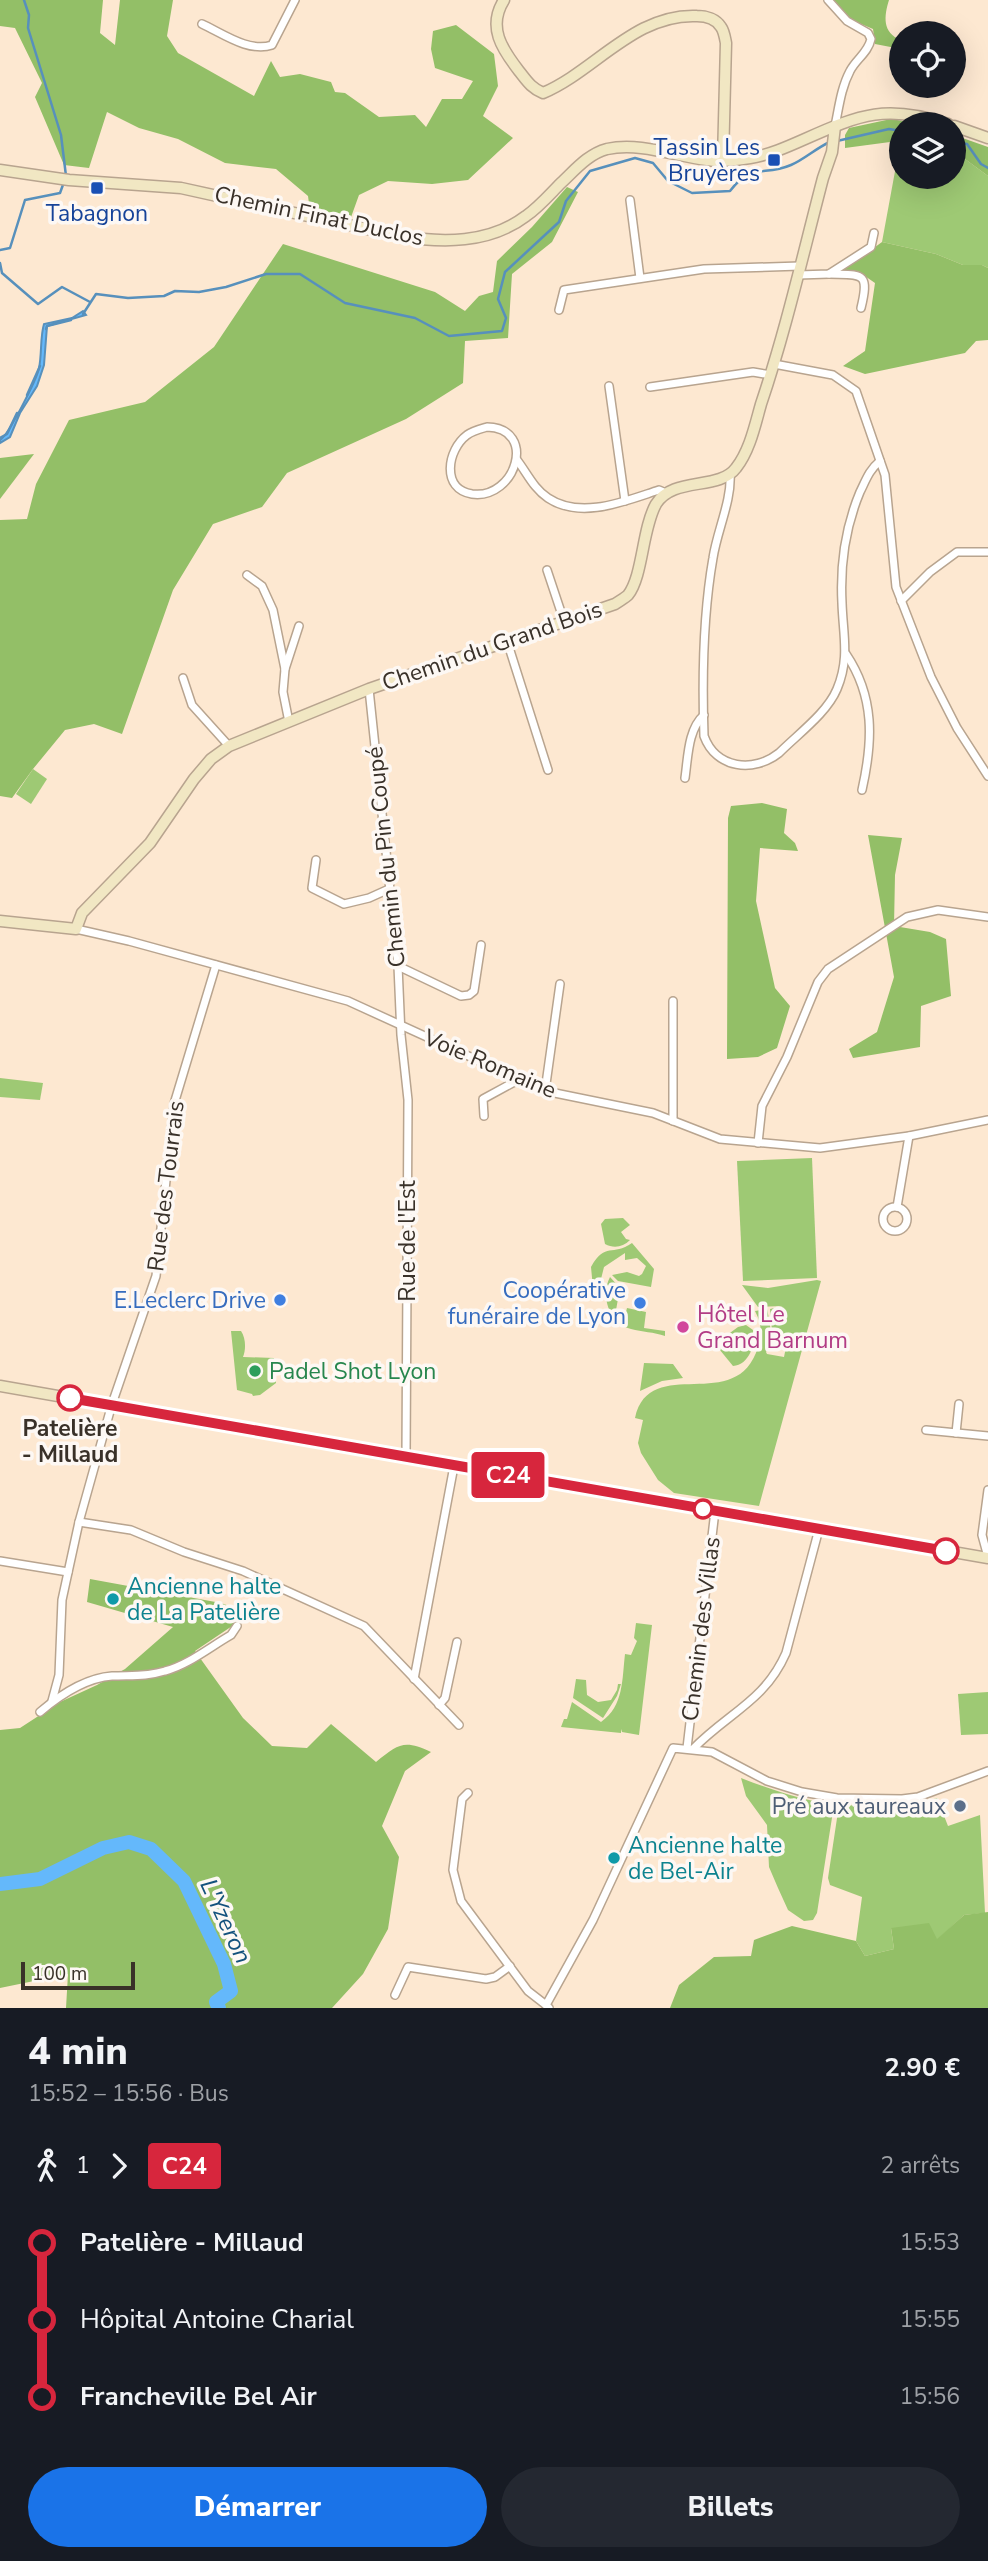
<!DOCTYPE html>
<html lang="fr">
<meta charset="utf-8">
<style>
body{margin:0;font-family:"Nunito Sans",sans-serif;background:#242831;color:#f1f3f6;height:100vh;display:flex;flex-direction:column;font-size:26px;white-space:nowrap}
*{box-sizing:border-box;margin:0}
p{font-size:23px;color:#9ea1a6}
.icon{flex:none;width:38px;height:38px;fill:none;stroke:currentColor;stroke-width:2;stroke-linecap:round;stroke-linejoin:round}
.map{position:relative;height:2008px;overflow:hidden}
.details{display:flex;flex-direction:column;background:#171b24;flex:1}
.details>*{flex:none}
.badge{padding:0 14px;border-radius:5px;font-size:24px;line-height:46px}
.controls{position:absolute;left:889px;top:21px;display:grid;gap:14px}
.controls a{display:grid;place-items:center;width:77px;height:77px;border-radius:50%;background:#171b24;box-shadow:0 7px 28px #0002;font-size:35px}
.scale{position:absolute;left:21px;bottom:18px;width:114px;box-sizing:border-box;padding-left:7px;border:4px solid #393129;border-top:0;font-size:19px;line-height:24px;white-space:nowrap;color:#393129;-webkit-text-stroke:5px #fdf8f4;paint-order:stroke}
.map>.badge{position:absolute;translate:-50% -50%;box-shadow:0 0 0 4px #fff}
.legs{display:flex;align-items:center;gap:10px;height:77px;padding:0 28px;font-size:23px}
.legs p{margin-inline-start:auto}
.headline{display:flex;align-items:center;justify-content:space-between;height:119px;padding:0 28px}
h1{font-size:38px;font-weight:800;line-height:52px}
.cta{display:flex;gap:14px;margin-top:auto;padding:14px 28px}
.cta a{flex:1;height:80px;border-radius:42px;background:#1a73e8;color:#fff;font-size:28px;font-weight:800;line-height:80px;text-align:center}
.cta a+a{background:#242831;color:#f1f3f6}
ul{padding:0 28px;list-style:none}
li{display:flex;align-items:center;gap:24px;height:77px;font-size:26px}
li i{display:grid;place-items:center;width:10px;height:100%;margin:0 9px;background:currentColor}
li i::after{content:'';width:18px;height:18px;margin:-9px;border:5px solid;border-radius:50%;background:#171b24}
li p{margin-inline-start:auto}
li:first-child i{background:linear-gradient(#0000 50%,currentColor 0)}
li:last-child i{background:linear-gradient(currentColor 50%,#0000 0)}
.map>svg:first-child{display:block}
.green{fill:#9ec974}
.forest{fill:#93bf67}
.water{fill:#64b8fb;stroke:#5790bc;stroke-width:2}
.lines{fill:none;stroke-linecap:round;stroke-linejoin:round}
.stream{stroke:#5790bc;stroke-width:2.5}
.river{stroke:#64b8fb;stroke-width:14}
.street-casing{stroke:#b8a48f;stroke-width:10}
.secondary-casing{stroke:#b8a48f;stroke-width:13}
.street{stroke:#fff;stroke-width:7}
.secondary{stroke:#f1e7c3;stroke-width:10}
.line-1-casing{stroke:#fff;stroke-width:16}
.line-1{stroke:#d7263d;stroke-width:10}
.transit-dot{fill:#1a4fb4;stroke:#fdf8f4;stroke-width:2.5}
.shop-dot{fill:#3f7fe0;stroke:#fdf8f4;stroke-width:2.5}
.hotel-dot{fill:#d1479c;stroke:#fdf8f4;stroke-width:2.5}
.leisure-dot{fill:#2e9e5b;stroke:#fdf8f4;stroke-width:2.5}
.stop-1-dot{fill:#fff;stroke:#d7263d;stroke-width:3.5}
.culture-dot{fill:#0f9aa8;stroke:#fdf8f4;stroke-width:2.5}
.service-dot{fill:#5c6f8a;stroke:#fdf8f4;stroke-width:2.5}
.labels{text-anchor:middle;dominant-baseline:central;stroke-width:7;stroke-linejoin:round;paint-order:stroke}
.transit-label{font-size:23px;fill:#164399;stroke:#fdf8f4;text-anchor:end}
.street-label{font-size:23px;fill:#393129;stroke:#fdf8f4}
.shop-label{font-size:23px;fill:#366cbe;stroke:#fdf8f4;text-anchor:end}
.hotel-label{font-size:23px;fill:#b23c85;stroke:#fdf8f4;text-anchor:start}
.leisure-label{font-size:23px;fill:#27864d;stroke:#fdf8f4;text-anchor:start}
.stop-label{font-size:23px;font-weight:bold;fill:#393129;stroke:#fdf8f4}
.culture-label{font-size:23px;fill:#0d838f;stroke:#fdf8f4;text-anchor:start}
.service-label{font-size:23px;fill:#4e5e75;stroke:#fdf8f4;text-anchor:end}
.water-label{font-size:24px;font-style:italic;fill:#14527d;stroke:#fdf8f4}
</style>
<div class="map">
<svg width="988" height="2008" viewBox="0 0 988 2008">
<rect width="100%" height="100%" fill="#fde8d1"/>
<g class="green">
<polygon points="954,154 965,159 988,176 988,268 982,265 963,265 936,254 882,242 898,155 901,156 901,177 954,177"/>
<polygon points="33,769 47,779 31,804 16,794"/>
<polygon points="0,1078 43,1083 40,1100 0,1097"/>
<polygon points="812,1158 817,1278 743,1281 737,1161"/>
<path d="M623 1218 630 1225 621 1232 626 1239 630 1240C623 1247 614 1249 605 1244L601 1224 605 1219Z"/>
<path d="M632 1243 654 1269 651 1287 618 1281 612 1275 627 1272 639 1276 642 1274 646 1266 637 1258 625 1260V1253L604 1267 598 1291 593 1288 591 1267C606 1241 612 1257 632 1243Z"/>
<path d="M610 1277 620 1288 616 1310 626 1312 627 1308 646 1312 644 1328 665 1331V1336C654 1332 642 1332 631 1329 609 1323 600 1296 610 1277Z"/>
<path d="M817 1280 821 1281 759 1506 674 1493 658 1480 641 1453 638 1443 643 1420 635 1418C650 1352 737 1417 758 1347 762 1334 762 1324 755 1311L767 1309C770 1324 774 1339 766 1352L767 1354 784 1357 786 1347 773 1342 770 1309 783 1306 758 1307 742 1285 768 1288Z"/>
<path d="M746 1325 753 1330C756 1344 749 1365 733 1366L715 1344 738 1327Z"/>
<path d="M231 1331H241C246 1338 246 1350 243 1357L274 1358 276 1383 260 1395 253 1396 252 1394 237 1390Z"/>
<polygon points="644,1363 673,1364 683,1378 662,1381 640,1391"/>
<path d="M636 1623 652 1625 639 1735 622 1732 621 1729V1733L561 1727 564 1719H567L572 1702 601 1722C624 1706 622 1679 625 1654L631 1655 637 1641 634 1638Z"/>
<polygon points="576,1679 586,1680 587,1695 598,1702 611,1700 617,1690 618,1684 621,1684 617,1696 603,1718 573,1698"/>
<polygon points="988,1692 988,1734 961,1735 958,1694"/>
<path d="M741 1778C772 1790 801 1800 834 1805L817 1913 813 1920 804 1921 788 1910 778 1888 769 1867 767 1825 746 1796Z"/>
<path d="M937 1798 948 1826 980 1815 985 1913 964 1915 937 1940 891 1928 894 1949 865 1956 856 1941 862 1897 830 1885 828 1878 839 1805C874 1806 903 1808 937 1798Z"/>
</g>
<g class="forest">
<polygon points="0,0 103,0 100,33 115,45 120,0 173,0 167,36 178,53 254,96 271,61 280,77 300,74 331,82 335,92 345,93 379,117 415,115 426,127 442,99 462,99 473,81 435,68 431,49 433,31 456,25 494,54 498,86 483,116 513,138 468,180 432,184 388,181 359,195 350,220 310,211 308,196 276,169 225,163 178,139 139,128 107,112 89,168 64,165 35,97 42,83 15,28 0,26"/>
<path d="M831 0H889C884 16 882 33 901 40V49L875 44 873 29 849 19Z"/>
<polygon points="891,119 922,124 901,124 901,144 890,142 845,148 845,135 849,128"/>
<polygon points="954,135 988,147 988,176 965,159 954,154"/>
<polygon points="567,187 578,192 552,242 512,274 508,338 465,341 463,383 406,419 287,473 262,507 213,524 173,590 122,734 94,724 65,730 33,769 12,798 0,796 0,520 27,519 36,484 69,420 145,402 214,347 283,244 435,292 465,311 479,296 493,292 497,261 532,227"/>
<polygon points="882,242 936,254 963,265 982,265 988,268 988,340 976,341 965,353 865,374 843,366 865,351 875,283 862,274 841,272"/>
<polygon points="34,454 0,499 0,458"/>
<polygon points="762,803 787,809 784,833 795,843 798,851 760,848 756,901 775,988 790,1006 777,1048 758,1057 727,1059 728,818 731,806"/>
<polygon points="868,835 902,838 895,875 894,926 930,932 946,939 951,996 921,1006 920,1047 853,1058 849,1049 877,1032 894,977"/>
<path d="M90 1579 221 1603 250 1614 195 1651 243 1718 272 1746 307 1748 331 1724 376 1762C398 1744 404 1739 431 1752L405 1771 382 1826 399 1857 388 1929 363 1974 332 2008H66L68 1974 0 1988V1730L20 1728 60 1702 97 1685 125 1669 173 1627 87 1602Z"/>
<polygon points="988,1912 988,2008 670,2008 679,1985 714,1957 751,1956 754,1940 792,1926 856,1941 865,1956 894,1949 891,1928 929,1923 937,1939 964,1915"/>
</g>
<path class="water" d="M83 311 86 315 47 326 44 365 37 386 20 413 10 437 0 443V440C8 436 37 379 39 368 42 354 40 337 44 324L72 318Z"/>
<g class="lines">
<g class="stream">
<polyline points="24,0 29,15 28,28 61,135 66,176"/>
<polyline points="837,141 889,129 901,131"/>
<polyline points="954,142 967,144 981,164 988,168"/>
<polyline points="0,250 10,248 25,200 60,193 64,182"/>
<polyline points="0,263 2,273 38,304 62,287 90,302"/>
<path d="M83 314 96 294 128 298 164 296 175 291 199 292 226 287 266 274H300L345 303 415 318 449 336 502 331 506 318 498 299 505 272 559 222 566 201 590 171 635 158 653 163 668 181 692 193 730 191C752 162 763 177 791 165 805 159 816 148 830 142"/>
<polyline points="46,329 47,326 71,320"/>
<polyline points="27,395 40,366"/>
<polyline points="0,438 7,434 17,413"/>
</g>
<polyline class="river" points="0,1884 40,1879 103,1848 129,1842 151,1849 184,1881 224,1964 231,1991 216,2002 219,2008"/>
<g class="street-casing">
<g id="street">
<path d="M828 0 847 21 868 33 871 39C868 53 856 59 850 71 841 88 839 107 835 126"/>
<path d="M202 24C222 33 249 53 272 45L295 0"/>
<polyline points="630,200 640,278"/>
<path d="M829 274C862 275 870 271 861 308"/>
<polyline points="798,275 829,274 871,247 874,233"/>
<polyline points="559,310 564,290 704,269 800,266"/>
<polyline points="774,364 833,375 856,391 885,475 896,587 931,677 957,728 988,776"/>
<polyline points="609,386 625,501"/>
<polyline points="650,387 753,372 771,375"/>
<path d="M487 427C538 428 516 500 472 494 441 489 447 450 467 435 472 431 480 429 487 427Z"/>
<path d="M517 460C527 473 534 489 548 498 581 520 625 501 659 490L666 493"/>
<path d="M730 474C732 500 717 531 713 558 703 615 702 678 704 736 716 769 754 773 779 753 798 734 827 713 837 689 850 658 843 635 842 603 840 565 845 528 860 492 866 480 869 470 880 461"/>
<polyline points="547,570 564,621"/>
<polyline points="247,575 262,586 273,610 285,669 283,692 289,722"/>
<polyline points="901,601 930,572 957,552 988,552"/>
<polyline points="507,641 548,770"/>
<path d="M846 654C875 697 873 741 862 790"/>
<polyline points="285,669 299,626"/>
<polyline points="183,678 192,705 229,746"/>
<polyline points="369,689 398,966 401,1035 408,1100 406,1457"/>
<path d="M685 778C688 757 688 729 704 715"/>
<polyline points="316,860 312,888 344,904 369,898 389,889"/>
<polyline points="76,929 129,941 348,1001 545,1091 653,1113 720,1139 820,1148 909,1136 988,1120"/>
<polyline points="398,966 461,996 469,995 474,991 481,945"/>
<polyline points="545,1091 560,984"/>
<polyline points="484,1116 483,1099 518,1080"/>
<polyline points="673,1121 673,1001"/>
<polyline points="758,1143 762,1106 787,1057 818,982 828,969 907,917 938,910 988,917"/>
<polyline points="897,1207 909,1136"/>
<circle cx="895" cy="1219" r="12"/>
<polyline points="926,1430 988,1436"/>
<polyline points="956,1433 959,1404"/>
<polyline points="988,1490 982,1535 988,1557"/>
<polyline points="79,1522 131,1530 184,1552 243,1571 364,1626 459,1725"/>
<polyline points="0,1561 68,1572"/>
<polyline points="414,1679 454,1466"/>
<polyline points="52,1701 59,1675 62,1600 79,1522 112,1404 156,1276 174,1104 216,965"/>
<polyline points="439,1705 445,1698 457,1642"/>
<path d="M40 1712C60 1695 85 1678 112 1676 130 1675 146 1677 165 1671 188 1665 210 1647 231 1635L237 1626"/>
<polyline points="687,1748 715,1511"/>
<path d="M693 1749C728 1713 765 1701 786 1653L819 1529"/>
<polyline points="468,1793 462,1799 453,1870 461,1901 528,1991 546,2005"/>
<polyline points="395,1995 408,1967 486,1979 495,1977 510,1966"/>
<polyline points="549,2008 546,2005 593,1920 673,1748 712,1752 767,1781 802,1792 837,1798 902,1799 918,1797 988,1771"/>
</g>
</g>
<g class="secondary-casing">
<g id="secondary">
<path d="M504 0C487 27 502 49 519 71 527 81 531 88 543 93 595 71 635 13 697 16 706 16 716 19 721 27 724 31 725 38 726 43L723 160"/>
<polyline points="954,126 988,138"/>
<path d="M0 170 69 180 181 188 399 236C442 243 489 244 526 216 539 207 550 194 561 183 575 170 588 154 607 149 640 142 675 156 707 160 720 162 737 160 750 158 769 155 787 147 805 139 861 114 887 104 948 124"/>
<path d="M0 921 76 929 82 913 150 843 194 779 211 759 229 746 369 689 615 604C619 601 625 598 628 595 643 576 642 529 656 504 673 476 719 491 736 468 750 450 755 425 761 404 786 330 803 254 823 178L832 152 835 126"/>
<polyline points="0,1386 988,1558"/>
</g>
</g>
<use href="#street" class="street"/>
<use href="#secondary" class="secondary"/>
</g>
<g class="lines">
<g class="line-1-casing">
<polyline id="line-1" points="70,1398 946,1551"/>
</g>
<use href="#line-1" class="line-1"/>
</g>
<g class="transit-dot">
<rect x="767" y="153" width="14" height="14" rx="3.5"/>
<rect x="90" y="181" width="14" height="14" rx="3.5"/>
</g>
<g class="shop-dot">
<circle cx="280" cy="1300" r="7"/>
<circle cx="640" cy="1303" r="7"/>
</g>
<circle class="hotel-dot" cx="683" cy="1327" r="7"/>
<circle class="leisure-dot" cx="255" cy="1371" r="7"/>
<g class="stop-1-dot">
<circle cx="70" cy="1398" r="12"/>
<circle cx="703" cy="1509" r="9"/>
<circle cx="946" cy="1551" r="12"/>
</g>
<g class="culture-dot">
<circle cx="113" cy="1599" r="7"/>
<circle cx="614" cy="1858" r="7"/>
</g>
<circle class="service-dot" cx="960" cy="1806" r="7"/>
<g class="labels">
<g class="transit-label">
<text x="760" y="147">Tassin Les<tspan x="760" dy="26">Bruyères</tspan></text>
<text x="97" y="213" text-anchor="middle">Tabagnon</text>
</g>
<g class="street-label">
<text transform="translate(319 216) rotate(12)">Chemin Finat Duclos</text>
<text transform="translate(492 646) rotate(-19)">Chemin du Grand Bois</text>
<text transform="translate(386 857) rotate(-96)">Chemin du Pin Coupé</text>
<text transform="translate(490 1064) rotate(23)">Voie Romaine</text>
<text transform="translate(166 1186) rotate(-83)">Rue des Tourrais</text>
<text transform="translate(407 1241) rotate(-90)">Rue de l'Est</text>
<text transform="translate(701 1629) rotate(-83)">Chemin des Villas</text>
</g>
<g class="shop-label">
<text x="626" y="1290">Coopérative<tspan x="626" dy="26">funéraire de Lyon</tspan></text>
<text x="266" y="1300">E.Leclerc Drive</text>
</g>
<g class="hotel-label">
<text x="697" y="1314">Hôtel Le<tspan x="697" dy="26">Grand Barnum</tspan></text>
</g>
<g class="leisure-label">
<text x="269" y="1371">Padel Shot Lyon</text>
</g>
<g class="stop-label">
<text x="70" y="1428">Patelière<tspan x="70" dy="26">- Millaud</tspan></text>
</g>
<g class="culture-label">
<text x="127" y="1586">Ancienne halte<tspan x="127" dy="26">de La Patelière</tspan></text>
<text x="628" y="1845">Ancienne halte<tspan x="628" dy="26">de Bel-Air</tspan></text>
</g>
<g class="service-label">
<text x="946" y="1806">Pré aux taureaux</text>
</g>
<g class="water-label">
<text transform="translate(226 1921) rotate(65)">L'Yzeron</text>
</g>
</g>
</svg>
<div class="controls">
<a><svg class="icon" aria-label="locate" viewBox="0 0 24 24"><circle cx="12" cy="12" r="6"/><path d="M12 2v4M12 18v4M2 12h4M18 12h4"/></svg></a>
<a><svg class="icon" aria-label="layers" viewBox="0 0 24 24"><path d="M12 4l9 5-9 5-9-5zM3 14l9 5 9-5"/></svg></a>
</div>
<div class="scale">100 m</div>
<b class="badge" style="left:508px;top:1475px;background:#d7263d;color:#fff">C24</b>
</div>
<section class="details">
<div class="headline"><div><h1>4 min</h1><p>15:52 – 15:56 · Bus</p></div><b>2.90 €</b></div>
<div class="legs"><svg class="icon" aria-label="walk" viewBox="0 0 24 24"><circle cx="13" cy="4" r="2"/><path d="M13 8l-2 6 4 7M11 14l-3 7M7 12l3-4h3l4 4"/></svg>1<svg class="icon" aria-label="forward" viewBox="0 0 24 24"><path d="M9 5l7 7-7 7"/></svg><b class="badge" style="background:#d7263d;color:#fff">C24</b><p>2 arrêts</p></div>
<ul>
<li><i style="color:#d7263d"></i><b>Patelière - Millaud</b><p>15:53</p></li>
<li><i style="color:#d7263d"></i><span>Hôpital Antoine Charial</span><p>15:55</p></li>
<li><i style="color:#d7263d"></i><b>Francheville Bel Air</b><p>15:56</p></li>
</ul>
<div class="cta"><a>Démarrer</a><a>Billets</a></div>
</section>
